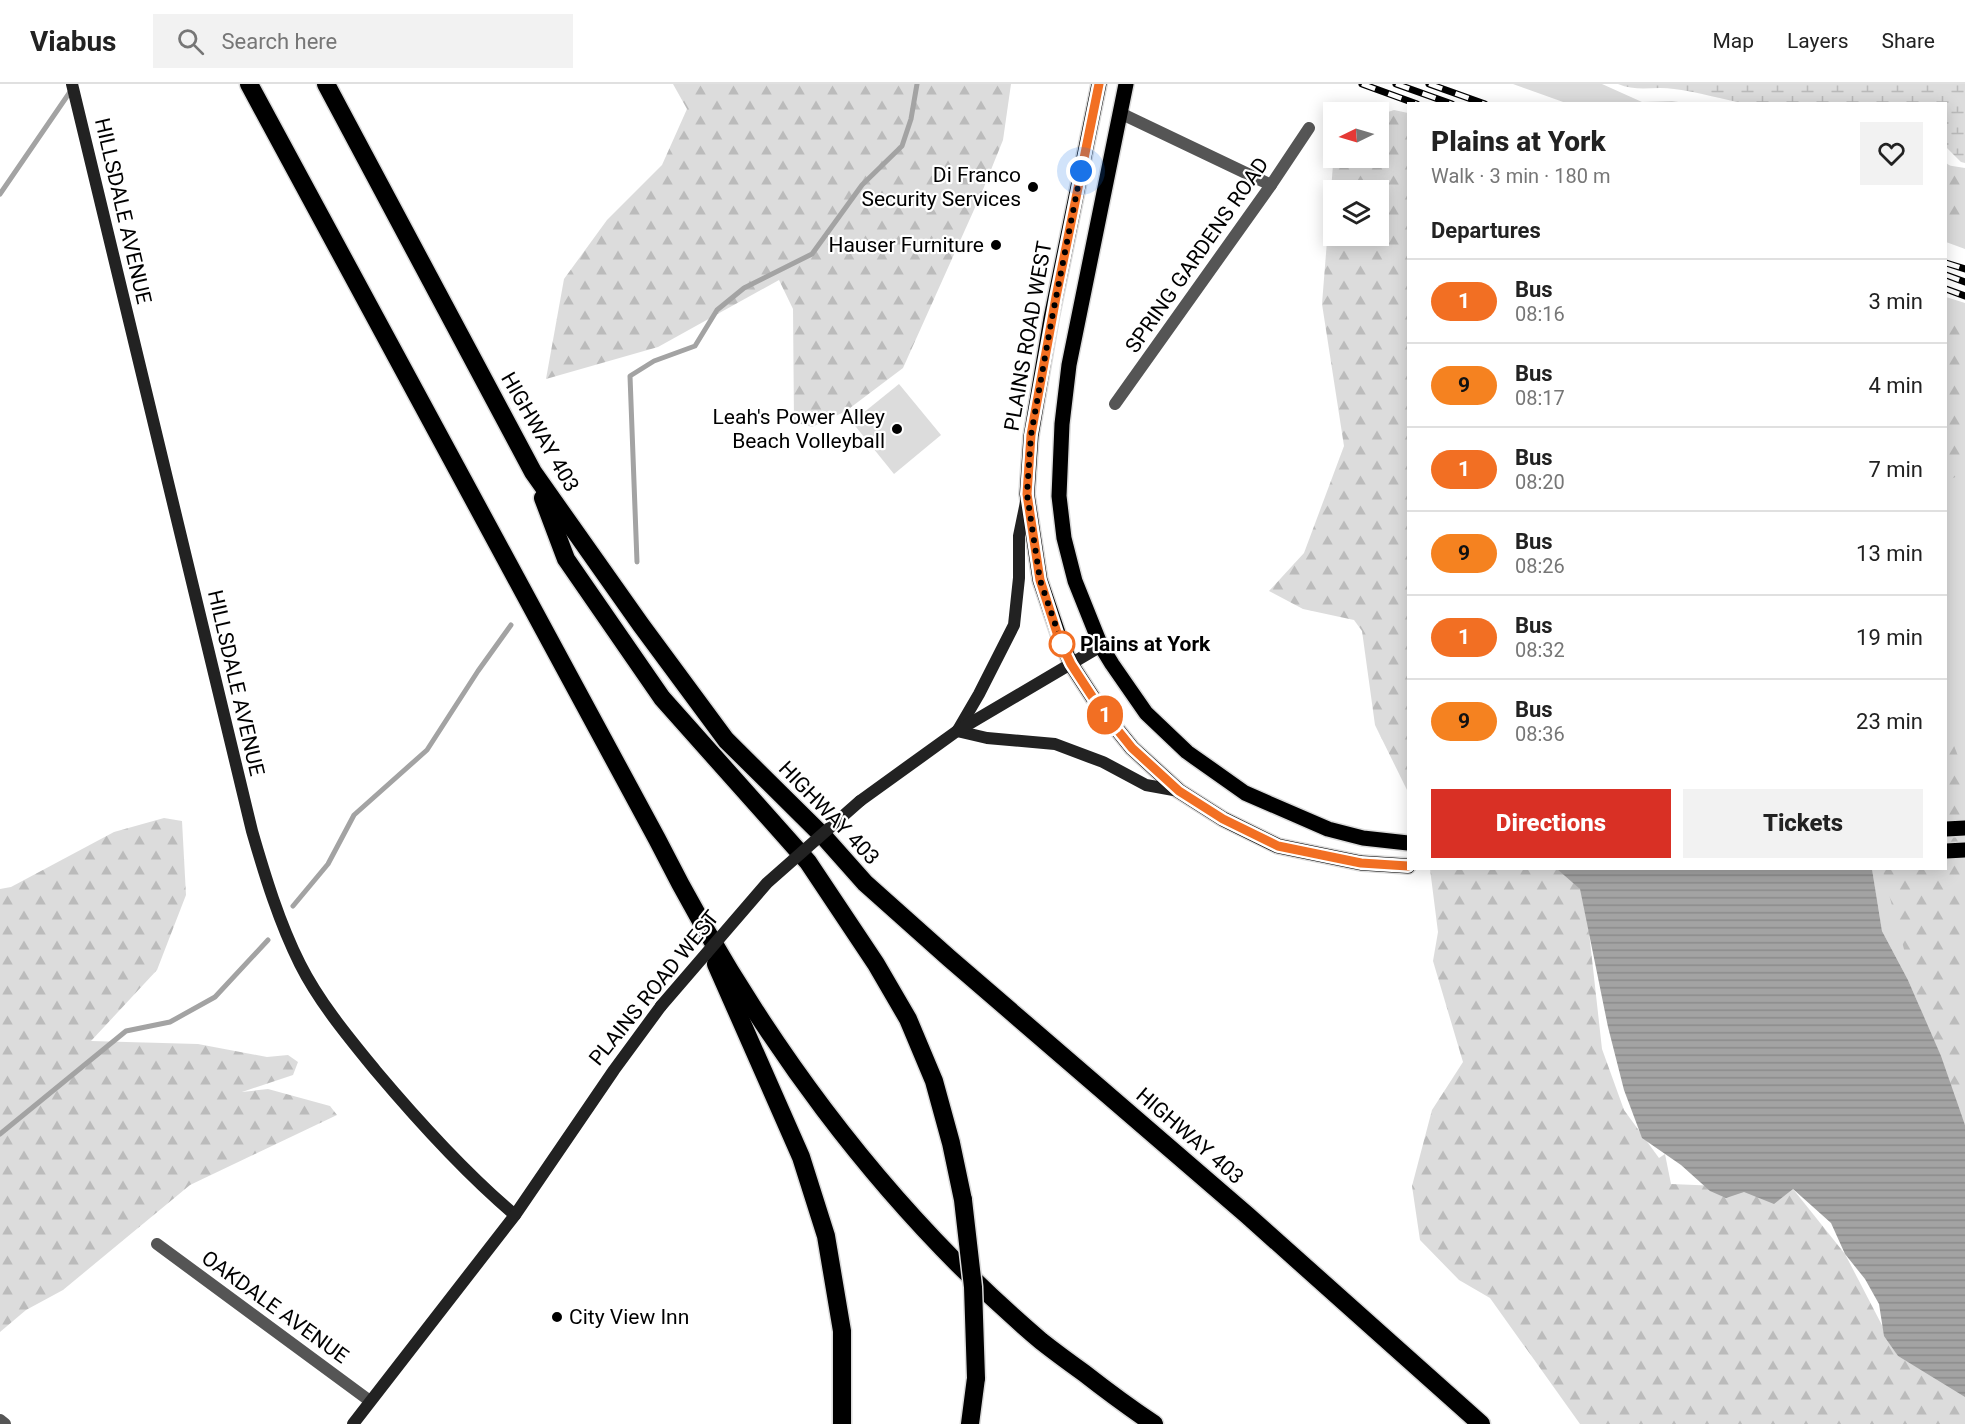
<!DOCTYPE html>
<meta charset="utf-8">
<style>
body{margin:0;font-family:Roboto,sans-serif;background:#f2f2f2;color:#222;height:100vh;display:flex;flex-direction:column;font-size:22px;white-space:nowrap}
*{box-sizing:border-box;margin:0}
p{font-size:20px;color:#767676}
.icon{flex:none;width:33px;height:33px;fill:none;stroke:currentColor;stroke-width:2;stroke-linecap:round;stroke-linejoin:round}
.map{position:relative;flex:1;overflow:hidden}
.details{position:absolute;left:1407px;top:18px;width:540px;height:768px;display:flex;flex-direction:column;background:#fff;border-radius:0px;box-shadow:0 3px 15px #0003}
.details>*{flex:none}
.badge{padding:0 12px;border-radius:20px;font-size:21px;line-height:39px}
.needle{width:39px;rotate:265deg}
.controls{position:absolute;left:1323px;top:18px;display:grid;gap:12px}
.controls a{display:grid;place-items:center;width:66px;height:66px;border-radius:0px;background:#fff;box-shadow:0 3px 15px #0003;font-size:30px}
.you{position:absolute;width:30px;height:30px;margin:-15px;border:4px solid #fff;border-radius:50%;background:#1a73e8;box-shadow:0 0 0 9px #1a73e833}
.map>.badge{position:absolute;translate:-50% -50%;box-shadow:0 0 0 3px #fff}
h2{padding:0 24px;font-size:22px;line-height:54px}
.round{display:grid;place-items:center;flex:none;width:63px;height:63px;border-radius:0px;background:#f2f2f2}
.head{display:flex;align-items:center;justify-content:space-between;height:102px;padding:0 24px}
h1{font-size:28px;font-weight:800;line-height:45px}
.cta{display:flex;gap:12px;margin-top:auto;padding:12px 24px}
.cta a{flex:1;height:69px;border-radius:0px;background:#d93025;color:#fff;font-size:24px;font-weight:800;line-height:69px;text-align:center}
.cta a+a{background:#f2f2f2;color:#222}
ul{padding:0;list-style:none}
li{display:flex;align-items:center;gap:18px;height:84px;padding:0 24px;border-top:2px solid #e0e0e0}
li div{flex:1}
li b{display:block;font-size:22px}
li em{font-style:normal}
li .badge{min-width:66px;font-weight:700;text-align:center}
header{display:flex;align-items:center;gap:36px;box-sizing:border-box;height:84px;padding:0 30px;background:#fff;border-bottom:2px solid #e0e0e0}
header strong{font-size:28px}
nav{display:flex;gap:33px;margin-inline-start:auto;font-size:21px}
.search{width:420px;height:54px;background:#f2f2f2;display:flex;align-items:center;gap:15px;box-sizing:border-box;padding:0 21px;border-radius:0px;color:#767676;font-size:22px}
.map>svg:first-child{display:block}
.green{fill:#dcdcdc}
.forest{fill:url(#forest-firs);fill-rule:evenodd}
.wetland{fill:url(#wetland-marsh)}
.water{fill:url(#water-rules)}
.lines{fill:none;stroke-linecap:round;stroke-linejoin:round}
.stream{stroke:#a3a3a3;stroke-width:5}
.primary-casing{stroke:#dbdbdb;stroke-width:18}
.highway-casing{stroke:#dbdbdb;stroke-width:21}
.street{stroke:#555;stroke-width:12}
.secondary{stroke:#222;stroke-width:12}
.primary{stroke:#000;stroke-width:15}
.highway{stroke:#000;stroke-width:18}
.rail-casing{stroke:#000;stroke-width:7}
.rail{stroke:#fff;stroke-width:4.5;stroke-dasharray:14;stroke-linecap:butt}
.highway-bridge-casing{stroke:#dbdbdb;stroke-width:21;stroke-linecap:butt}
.secondary-bridge{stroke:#222;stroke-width:12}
.highway-bridge{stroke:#000;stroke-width:18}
.line-casing{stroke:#fff;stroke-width:14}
.line{stroke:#f26f23;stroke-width:9}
.walk{stroke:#000;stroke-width:6;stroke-dasharray:0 10.8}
.poi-dot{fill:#000;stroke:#fff;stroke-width:2}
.stop-dot{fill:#fff;stroke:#f26f23;stroke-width:3}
.labels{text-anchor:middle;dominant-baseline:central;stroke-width:4.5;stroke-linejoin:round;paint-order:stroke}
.poi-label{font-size:21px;fill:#000;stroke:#fff;text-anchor:end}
.street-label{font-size:21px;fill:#000;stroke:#fff}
.stop-label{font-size:21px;font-weight:bold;fill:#000;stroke:#fff;text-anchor:start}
</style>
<header>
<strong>Viabus</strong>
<div class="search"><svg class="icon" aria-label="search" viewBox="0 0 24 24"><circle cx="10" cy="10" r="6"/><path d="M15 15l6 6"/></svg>Search here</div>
<nav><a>Map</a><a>Layers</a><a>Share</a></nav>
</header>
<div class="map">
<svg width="1965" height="1340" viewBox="0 0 1965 1340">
<defs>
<pattern id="forest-firs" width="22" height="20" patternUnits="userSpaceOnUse" patternTransform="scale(1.5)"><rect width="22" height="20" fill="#dcdcdc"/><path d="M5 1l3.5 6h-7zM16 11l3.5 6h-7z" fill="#bbb"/></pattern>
<pattern id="wetland-marsh" width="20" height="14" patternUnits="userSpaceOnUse" patternTransform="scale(1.5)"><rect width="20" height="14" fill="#dcdcdc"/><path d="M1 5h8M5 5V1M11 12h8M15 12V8" fill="none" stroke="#bbb"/></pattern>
<pattern id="water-rules" width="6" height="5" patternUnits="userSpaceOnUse" patternTransform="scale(1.5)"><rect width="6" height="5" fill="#a3a3a3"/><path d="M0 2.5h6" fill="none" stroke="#8b8b8b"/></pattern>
</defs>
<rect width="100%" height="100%" fill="#fff"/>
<g class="green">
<polygon points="1513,0 1602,0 1642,18 1672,17 1685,19 1566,19"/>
<polygon points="1946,79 1965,92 1965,165 1946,158"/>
<polygon points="1946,213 1965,219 1965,1041 1941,972 1908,896 1882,847 1872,785 1946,784"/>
<polygon points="899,300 941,351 894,390 852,338"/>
</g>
<g class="forest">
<polygon points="673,0 1011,0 1003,56 982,108 903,284 846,327 812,343 794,338 793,225 779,196 658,263 546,295 564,195 607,136 662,81 687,25"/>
<path d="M1394 26 1408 29V708L1375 641 1362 547 1354 536 1303 525 1269 507 1304 469 1344 362 1322 220 1333 81 1337 74H1378L1379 31ZM1334 106H1378V152H1334Z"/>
<polygon points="1946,81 1965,84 1965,151 1946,146"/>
<polygon points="1946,226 1965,231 1965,389 1946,397"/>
<polygon points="1946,641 1965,690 1965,1041 1924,938 1882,785 1946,784"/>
<polygon points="164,734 182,737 186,811 157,886 91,957 198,960 267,973 288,971 298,978 293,991 242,1008 268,1005 330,1022 337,1031 190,1101 63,1206 26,1226 0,1248 0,805 11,803 114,748"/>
<polygon points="1430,785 1582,785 1602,965 1624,1026 1659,1074 1665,1070 1671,1100 1793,1105 1845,1170 1898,1272 1965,1311 1965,1340 1580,1340 1490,1214 1459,1196 1420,1156 1412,1102 1432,1026 1463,978 1433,877 1438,848"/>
</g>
<path class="wetland" d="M1618 0H1965V79L1961 78 1946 63V20H1749C1724 16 1699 8 1674 5 1655 2 1636 8 1618 0Z"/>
<polygon class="water" points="1557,785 1872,785 1882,847 1908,896 1941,972 1965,1041 1965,1313 1898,1272 1884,1252 1879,1220 1865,1195 1845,1170 1831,1139 1793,1105 1774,1120 1744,1108 1726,1114 1710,1107 1681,1081 1642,1054 1624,1006 1608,943 1580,805"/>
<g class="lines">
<g class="stream">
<polyline points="0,110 72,5"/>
<polyline points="637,478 630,292 654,277 695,262 717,226 744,204 812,170 862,101 902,62 911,35 917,0"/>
<polyline points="293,822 328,780 354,731 427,666 478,587 511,541"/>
<polyline points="0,1050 126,947 170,938 215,913 268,856"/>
</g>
<g class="primary-casing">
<g id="primary">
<polyline points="1099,0 1051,234 1031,352 1027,410 1040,496 1060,555 1071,580 1099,623 1132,664 1179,707 1223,735 1278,762 1361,779 1408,782"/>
<polyline points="1126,0 1069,281 1062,340 1059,412 1064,454 1075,497 1101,562 1112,580 1146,629 1187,668 1245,709 1328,745 1363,754 1408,759"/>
<polyline points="1946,745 1965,744"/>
<polyline points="1946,767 1965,766"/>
</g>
</g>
<g class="highway-casing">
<g id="highway">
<path d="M249 0 657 755C752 944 879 1119 1041 1257 1055 1268 1070 1279 1084 1289 1107 1307 1130 1324 1154 1340"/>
<polyline points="326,0 533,388 641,541 726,656 825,754 865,799 949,874 1247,1131 1481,1340"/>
<polyline points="543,414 566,475 662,614 808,778 876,880 908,935 934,997 951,1059 963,1116"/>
<polyline points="716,880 801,1073 826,1152 842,1247 842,1340"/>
<polyline points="970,1340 976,1294"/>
</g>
</g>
<g class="street">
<polyline points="1120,29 1271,101"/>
<polyline points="1115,320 1271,101 1309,44"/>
<polyline points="157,1160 370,1317"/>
<polyline points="0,1336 5,1340"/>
</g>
<g class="secondary">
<path d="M72 0 252 747C265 792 279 838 300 880 319 918 349 954 376 987 419 1038 464 1088 515 1131"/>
<polyline points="958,646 979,610 1014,541 1019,494 1019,452 1026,418"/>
<polyline points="957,647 987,654 1055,660 1103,678 1146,701 1179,707"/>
<polyline points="860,717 957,647 1101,562"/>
<polyline points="353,1340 515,1131 614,986 661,922"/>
</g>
<use href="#primary" class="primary"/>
<use href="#highway" class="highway"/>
<g class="rail-casing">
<g id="rail">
<polyline points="1362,0 1417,20"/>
<polyline points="1396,0 1452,20"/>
<polyline points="1429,0 1485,20"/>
<polyline points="1946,179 1965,185"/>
<polyline points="1946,191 1965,198"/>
<polyline points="1946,205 1965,212"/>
</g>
</g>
<use href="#rail" class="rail"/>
<g class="highway-bridge-casing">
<polyline id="highway-bridge" points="963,1116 973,1203 976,1294"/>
</g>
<polyline class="secondary-bridge" points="661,922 767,799 860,717"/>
<use href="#highway-bridge" class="highway-bridge"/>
</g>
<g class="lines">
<g class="line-casing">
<polyline id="line" points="1099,0 1056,213 1031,351 1027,410 1040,496 1059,555 1071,580 1099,623 1132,664 1179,707 1223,735 1278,762 1361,779 1408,782"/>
</g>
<use href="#line" class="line"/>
<polyline class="walk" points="1062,560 1040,496 1027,410 1031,351 1052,234 1081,87"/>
</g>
<g class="poi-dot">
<circle cx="1033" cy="103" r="6"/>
<circle cx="996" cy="161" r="6"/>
<circle cx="897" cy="345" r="6"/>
<circle cx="557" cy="1233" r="6"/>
</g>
<circle class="stop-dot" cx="1062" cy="560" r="12"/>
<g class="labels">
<g class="poi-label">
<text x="1021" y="91">Di Franco<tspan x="1021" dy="24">Security Services</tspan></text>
<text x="984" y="161">Hauser Furniture</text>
<text x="885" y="333">Leah's Power Alley<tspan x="885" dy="24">Beach Volleyball</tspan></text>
<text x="569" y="1233" text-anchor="start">City View Inn</text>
</g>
<g class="street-label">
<text transform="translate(123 127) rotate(77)">HILLSDALE AVENUE</text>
<text transform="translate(1197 171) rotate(-55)">SPRING GARDENS ROAD</text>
<text transform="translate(1028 252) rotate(-80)">PLAINS ROAD WEST</text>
<text transform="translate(540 348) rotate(60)">HIGHWAY 403</text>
<text transform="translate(236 599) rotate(77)">HILLSDALE AVENUE</text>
<text transform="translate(829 729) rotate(46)">HIGHWAY 403</text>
<text transform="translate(654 904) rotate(-51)">PLAINS ROAD WEST</text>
<text transform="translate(1190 1052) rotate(41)">HIGHWAY 403</text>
<text transform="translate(275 1223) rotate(36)">OAKDALE AVENUE</text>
</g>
<g class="stop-label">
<text x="1080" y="560">Plains at York</text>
</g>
</g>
</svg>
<div class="controls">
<a><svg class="needle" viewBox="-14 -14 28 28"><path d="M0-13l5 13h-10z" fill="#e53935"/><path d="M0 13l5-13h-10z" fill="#767676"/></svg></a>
<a><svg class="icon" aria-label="layers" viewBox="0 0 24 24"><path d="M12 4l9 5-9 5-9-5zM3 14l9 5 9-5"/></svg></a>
</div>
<div class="you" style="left:1081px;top:87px"></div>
<b class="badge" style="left:1105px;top:631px;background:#f26f23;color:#fff">1</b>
<section class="details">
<div class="head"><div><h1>Plains at York</h1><p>Walk · 3 min · 180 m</p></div><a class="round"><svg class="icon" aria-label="heart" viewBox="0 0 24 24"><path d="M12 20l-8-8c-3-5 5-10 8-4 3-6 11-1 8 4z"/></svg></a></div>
<h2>Departures</h2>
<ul>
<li><span class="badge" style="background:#f26f23;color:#fff">1</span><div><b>Bus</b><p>08:16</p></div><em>3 min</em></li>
<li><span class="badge" style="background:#f58220;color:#111">9</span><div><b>Bus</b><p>08:17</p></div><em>4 min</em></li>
<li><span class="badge" style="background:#f26f23;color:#fff">1</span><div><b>Bus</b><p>08:20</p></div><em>7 min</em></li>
<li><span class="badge" style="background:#f58220;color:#111">9</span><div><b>Bus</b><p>08:26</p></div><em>13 min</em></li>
<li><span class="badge" style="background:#f26f23;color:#fff">1</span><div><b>Bus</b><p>08:32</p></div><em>19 min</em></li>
<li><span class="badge" style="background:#f58220;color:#111">9</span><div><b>Bus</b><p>08:36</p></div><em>23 min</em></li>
</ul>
<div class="cta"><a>Directions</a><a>Tickets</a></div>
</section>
</div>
